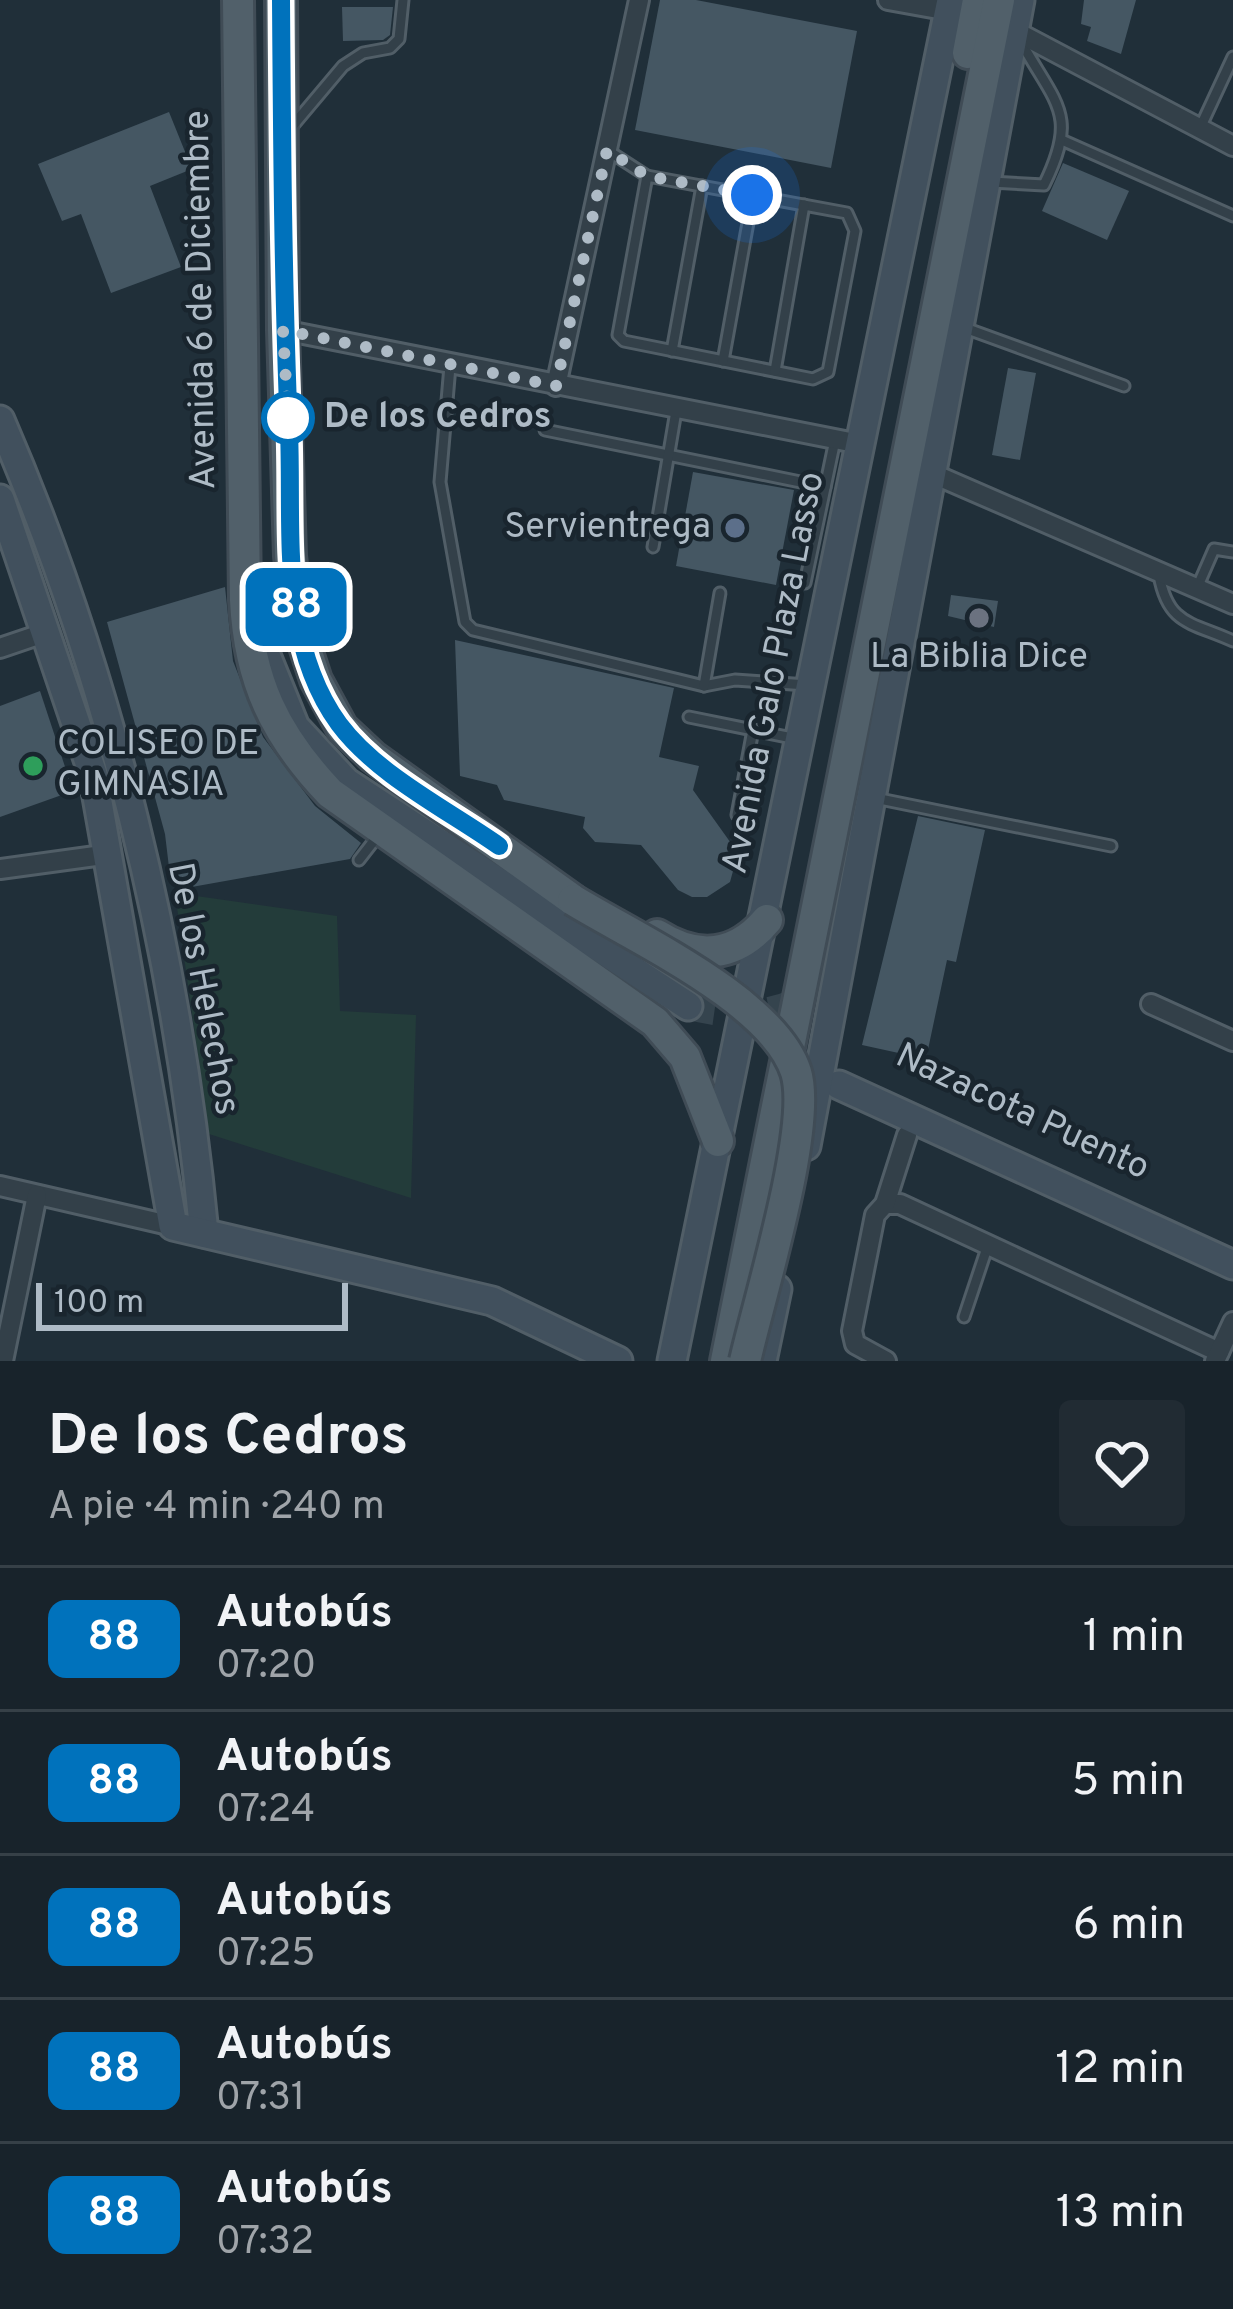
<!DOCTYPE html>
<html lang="es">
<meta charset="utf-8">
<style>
body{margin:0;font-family:Overpass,sans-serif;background:#212b33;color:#f1f3f6;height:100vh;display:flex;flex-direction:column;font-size:45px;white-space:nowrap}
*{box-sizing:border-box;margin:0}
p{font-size:39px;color:#9fa4a9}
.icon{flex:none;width:66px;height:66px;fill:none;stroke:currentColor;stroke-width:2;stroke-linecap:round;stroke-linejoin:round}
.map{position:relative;height:1361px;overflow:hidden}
.side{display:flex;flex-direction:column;background:#18232b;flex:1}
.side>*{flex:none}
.badge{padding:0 24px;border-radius:18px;font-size:42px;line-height:78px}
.scale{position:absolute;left:36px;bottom:30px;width:312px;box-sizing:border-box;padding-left:12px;border:6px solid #aebbc6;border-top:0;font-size:33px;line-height:42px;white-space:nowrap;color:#aebbc6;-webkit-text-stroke:9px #19252e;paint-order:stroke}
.you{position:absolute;width:60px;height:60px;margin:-30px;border:9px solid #fff;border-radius:50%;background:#1a73e8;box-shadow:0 0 0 18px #1a73e833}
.map>.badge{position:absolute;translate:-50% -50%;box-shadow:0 0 0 6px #fff}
.round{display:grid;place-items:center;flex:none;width:126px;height:126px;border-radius:12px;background:#212b33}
.summary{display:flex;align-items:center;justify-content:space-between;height:204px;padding:0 48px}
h1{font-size:57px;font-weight:700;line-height:90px}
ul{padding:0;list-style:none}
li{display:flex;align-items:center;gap:36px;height:144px;padding:0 48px;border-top:3px solid #364047}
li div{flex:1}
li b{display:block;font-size:45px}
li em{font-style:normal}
li .badge{min-width:132px;font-weight:700;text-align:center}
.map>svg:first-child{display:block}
.green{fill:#233c3a}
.building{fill:#455763}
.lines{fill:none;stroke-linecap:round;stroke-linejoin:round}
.secondary-tunnel{stroke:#35444e;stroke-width:27;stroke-dasharray:27 14;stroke-linecap:butt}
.lane-casing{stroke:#515e67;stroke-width:15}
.street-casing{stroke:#515e67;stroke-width:24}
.secondary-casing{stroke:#515e67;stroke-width:33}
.primary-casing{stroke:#404c56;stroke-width:36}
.lane{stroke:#334049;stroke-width:9}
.street{stroke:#334049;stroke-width:18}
.secondary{stroke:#41505d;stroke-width:27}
.primary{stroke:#51606a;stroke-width:30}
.primary-bridge-casing{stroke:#404c56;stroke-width:36;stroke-linecap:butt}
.primary-bridge{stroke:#51606a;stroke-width:30}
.line-casing{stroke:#fff;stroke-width:27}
.line{stroke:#0072bc;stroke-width:18}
.walk{stroke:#aebbc6;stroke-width:12;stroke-dasharray:0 21.6}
.stop-dot{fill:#fff;stroke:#0072bc;stroke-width:6}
.service-dot{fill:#5c6f8a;stroke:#19252e;stroke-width:4.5}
.worship-dot{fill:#6b7280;stroke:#19252e;stroke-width:4.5}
.leisure-dot{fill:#2e9e5b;stroke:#19252e;stroke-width:4.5}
.labels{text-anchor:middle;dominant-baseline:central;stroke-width:9;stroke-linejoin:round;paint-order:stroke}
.street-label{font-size:36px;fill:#aebbc6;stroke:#19252e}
.stop-label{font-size:36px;font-weight:bold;fill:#aebbc6;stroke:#19252e;text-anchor:start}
.poi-label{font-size:36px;fill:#aebbc6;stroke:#19252e;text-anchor:end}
</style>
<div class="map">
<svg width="1233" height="1361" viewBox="0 0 1233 1361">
<rect width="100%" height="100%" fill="#202f39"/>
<polygon class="green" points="175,893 337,916 340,1011 416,1015 411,1198 209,1134"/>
<g class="building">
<polygon points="660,0 696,0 857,31 831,168 635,130"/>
<polygon points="1084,0 1136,0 1121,54 1087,41 1091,27 1081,24"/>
<polygon points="342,7 393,7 390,35 383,40 343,41"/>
<polygon points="169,112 192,169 150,186 181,267 111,293 81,214 62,221 38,164"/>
<polygon points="1063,163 1129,191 1107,240 1042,211"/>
<polygon points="1008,368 1036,373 1020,460 992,455"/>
<polygon points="693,472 794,490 776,585 676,566"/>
<polygon points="225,587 233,661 263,737 315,806 361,843 350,859 186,888 171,884 165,834 107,622"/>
<polygon points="951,595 998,601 994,627 948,616"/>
<polygon points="455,640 674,688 659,757 699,766 693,790 738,853 730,882 707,897 692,897 678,890 641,845 595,842 583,828 585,817 504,800 497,785 460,776"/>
<polygon points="40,691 73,791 0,817 0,706"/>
<polygon points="918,816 985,830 956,962 947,960 926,1059 862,1045"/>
</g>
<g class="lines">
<path class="secondary-tunnel" d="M688 1006C724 1016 769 1018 803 998L825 957 840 902"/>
<g class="lane-casing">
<g id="lane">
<polyline points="1200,128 1233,57"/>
<polyline points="290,129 343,66 363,53 390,48 399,39 403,0"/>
<polyline points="1064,141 1233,216"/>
<polyline points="607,150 647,176"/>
<polygon points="647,176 847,213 855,231 828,372 813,379 624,341 618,335"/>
<path d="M991 182 1044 185C1079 114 1056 105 1021 42"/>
<polyline points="965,328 1124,386"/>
<polyline points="672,351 702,186"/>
<polyline points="723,361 753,195"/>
<polyline points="450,366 440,482 465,622 473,630 704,686 735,680 807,685"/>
<polyline points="775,371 804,205"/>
<polyline points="545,430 825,487"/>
<polyline points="653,547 676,411"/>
<path d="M1159 575C1168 625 1191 622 1233 641"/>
<polyline points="805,583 835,440"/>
<polyline points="1197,588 1214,549 1233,552"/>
<polyline points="704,686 720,593"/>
<polyline points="689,717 797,739"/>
<polyline points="875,798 1111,846"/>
<polyline points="737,815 753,730"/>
<polyline points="359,860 380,833"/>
<polyline points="964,1317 988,1245"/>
</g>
</g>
<g class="street-casing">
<g id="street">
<polyline points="888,0 949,11"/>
<polyline points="1015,31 1233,146"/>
<polyline points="283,330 860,444"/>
<polyline points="556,386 639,0"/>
<polyline points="931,473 1233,604"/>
<polyline points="0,648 47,632"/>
<polyline points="0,869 110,854"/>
<polyline points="1151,1004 1233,1041"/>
<polyline points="0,1186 173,1226"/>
<polyline points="885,1204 900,1204 1219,1352"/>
<polyline points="3,1361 37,1195"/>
<polyline points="886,1361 855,1344 852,1331 875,1215 885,1204 907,1135"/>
<polyline points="1215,1361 1233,1322"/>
</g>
</g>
<g class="secondary-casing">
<g id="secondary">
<path d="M0 420C110 674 178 958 204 1233"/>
<polyline points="0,499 93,774 173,1226 492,1301 618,1361"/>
<polyline points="259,638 295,727 346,782 688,1006"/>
<polyline points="839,1085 1233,1265"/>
<polyline points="806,1146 1020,0"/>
<polyline points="672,1361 951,0"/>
<polyline points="762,1361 777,1289"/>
</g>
</g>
<g class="primary-casing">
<g id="primary">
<path d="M238 0 245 600C249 681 275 735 330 793L655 1022 685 1057 718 1141"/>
<polyline points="281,0 283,330 290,556 298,625 316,680 342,728 373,757 573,900"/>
<polyline points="968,53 978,0"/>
<path d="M657 935C698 961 736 957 767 920"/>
<polyline points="726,1361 999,0"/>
</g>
</g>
<use href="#lane" class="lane"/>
<use href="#street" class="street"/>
<use href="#secondary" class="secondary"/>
<use href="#primary" class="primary"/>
<g class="primary-bridge-casing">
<path id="primary-bridge" d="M573 900C635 938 773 1001 796 1072 813 1126 759 1299 745 1361"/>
</g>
<use href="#primary-bridge" class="primary-bridge"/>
</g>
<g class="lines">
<g class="line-casing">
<path id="line" d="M281 0C282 144 283 287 289 431 293 528 278 640 339 724 377 775 448 810 499 846"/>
</g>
<use href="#line" class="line"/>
<polyline class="walk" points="288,418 283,330 556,386 607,150 647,176 752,195"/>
</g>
<circle class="stop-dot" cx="288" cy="418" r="24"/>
<circle class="service-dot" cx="735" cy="528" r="12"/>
<circle class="worship-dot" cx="979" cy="618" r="12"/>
<circle class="leisure-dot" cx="33" cy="766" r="12"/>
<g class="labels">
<g class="street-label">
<text transform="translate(202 300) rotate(-91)">Avenida 6 de Diciembre</text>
<text transform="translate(775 673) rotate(-79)">Avenida Galo Plaza Lasso</text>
<text transform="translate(202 989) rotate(79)">De los Helechos</text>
<text transform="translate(1022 1113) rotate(25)">Nazacota Puento</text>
</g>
<g class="stop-label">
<text x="324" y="418">De los Cedros</text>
</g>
<g class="poi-label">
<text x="711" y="528">Servientrega</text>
<text x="979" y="658" text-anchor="middle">La Biblia Dice</text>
<text x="57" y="745" text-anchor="start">COLISEO DE<tspan x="57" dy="41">GIMNASIA</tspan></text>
</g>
</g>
</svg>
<div class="scale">100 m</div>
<div class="you" style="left:752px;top:195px"></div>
<b class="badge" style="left:296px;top:607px;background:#0072bc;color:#fff">88</b>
</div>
<section class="side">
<div class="summary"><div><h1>De los Cedros</h1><p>A pie · 4 min · 240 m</p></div><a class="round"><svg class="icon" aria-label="heart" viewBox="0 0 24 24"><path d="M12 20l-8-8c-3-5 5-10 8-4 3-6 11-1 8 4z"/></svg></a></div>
<ul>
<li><span class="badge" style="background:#0072bc;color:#fff">88</span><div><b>Autobús</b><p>07:20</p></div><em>1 min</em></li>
<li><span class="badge" style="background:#0072bc;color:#fff">88</span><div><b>Autobús</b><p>07:24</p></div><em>5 min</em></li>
<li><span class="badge" style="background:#0072bc;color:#fff">88</span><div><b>Autobús</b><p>07:25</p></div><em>6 min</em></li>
<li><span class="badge" style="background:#0072bc;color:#fff">88</span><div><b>Autobús</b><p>07:31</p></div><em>12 min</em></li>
<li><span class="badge" style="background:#0072bc;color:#fff">88</span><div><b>Autobús</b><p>07:32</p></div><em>13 min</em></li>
</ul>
</section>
